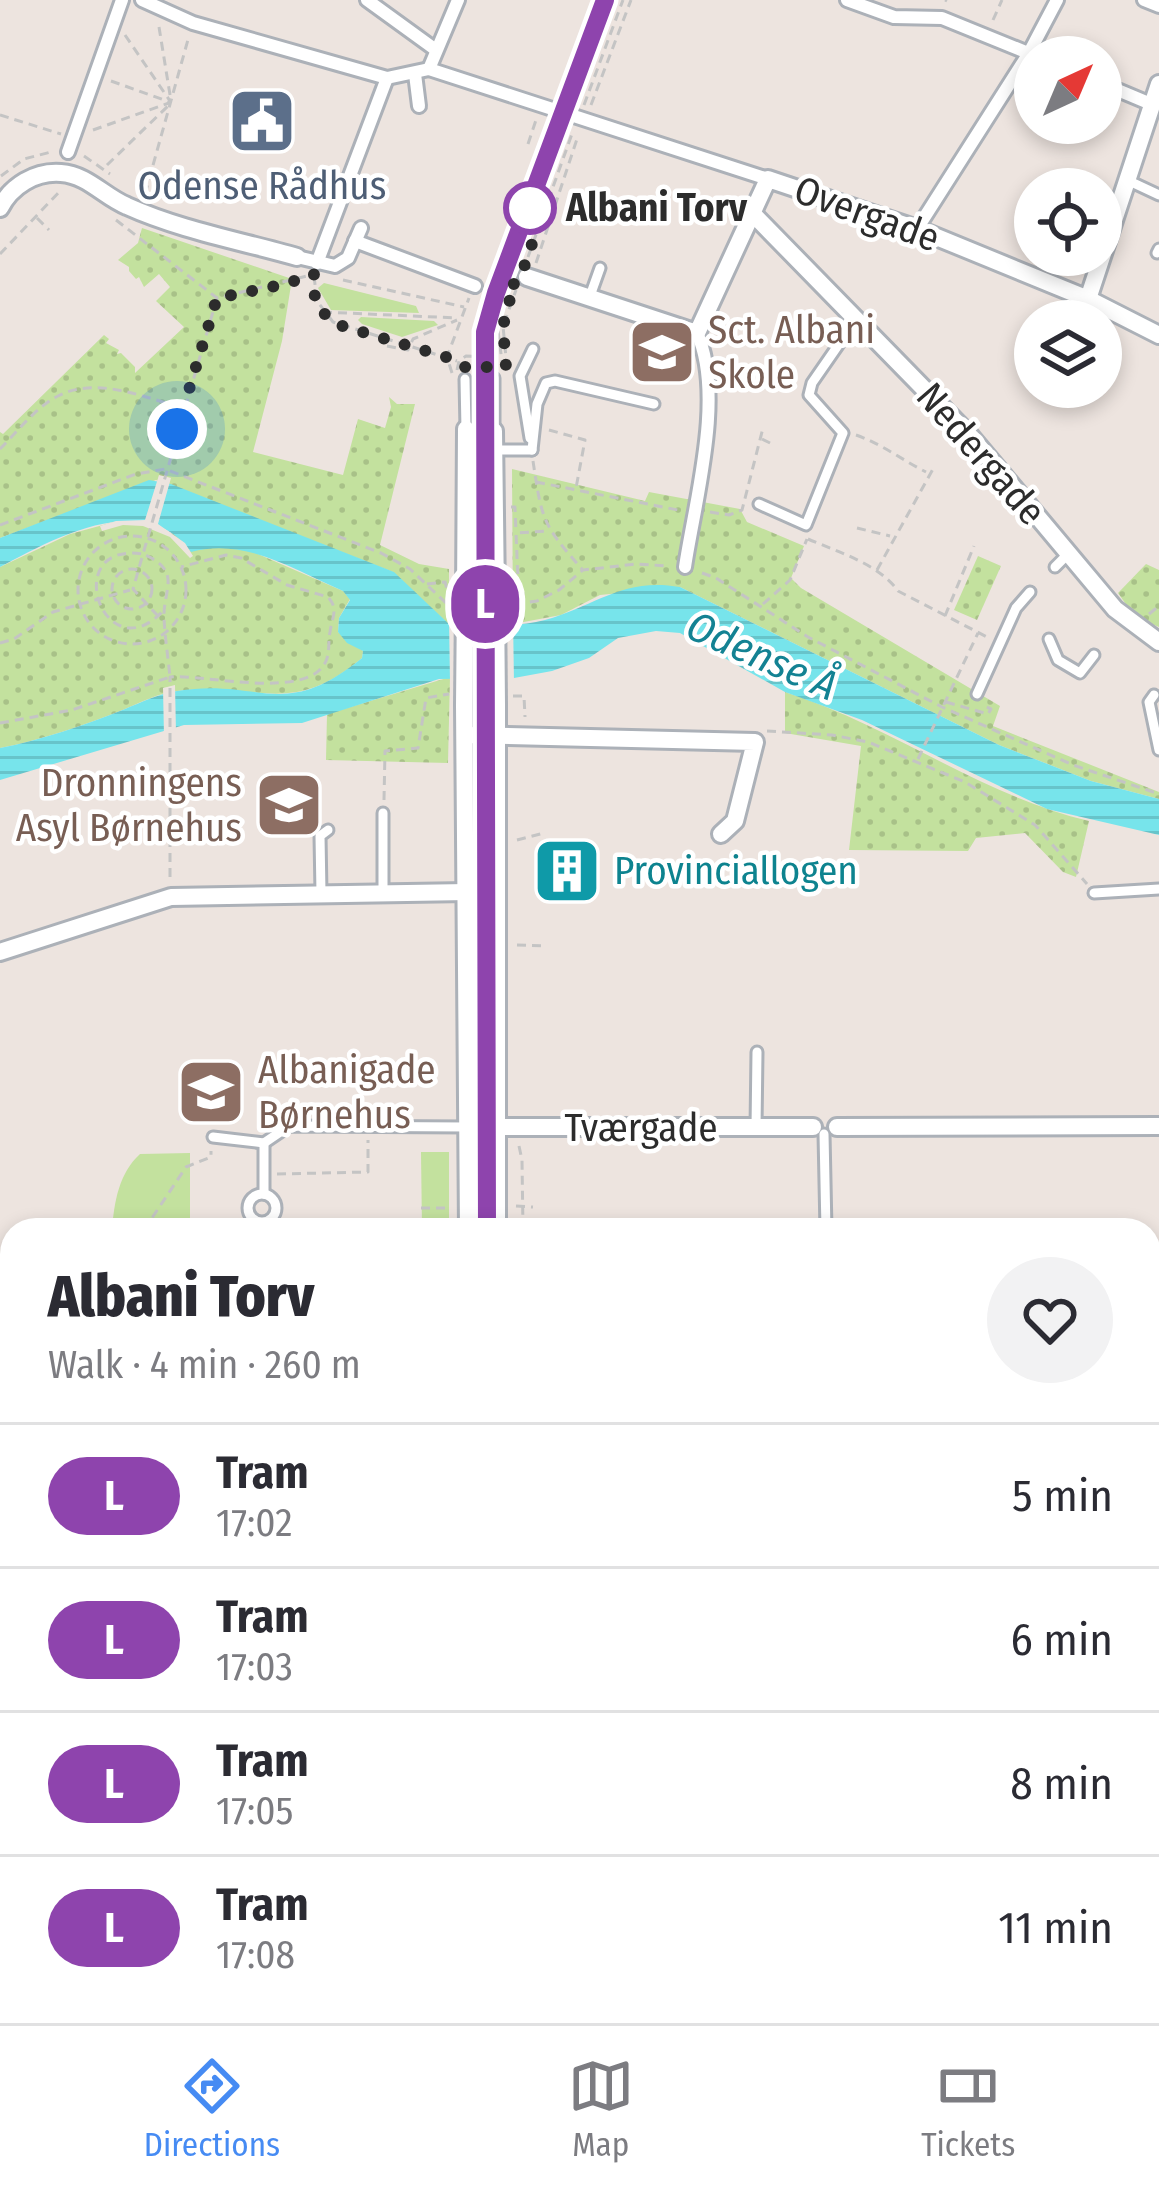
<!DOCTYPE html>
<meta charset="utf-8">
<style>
body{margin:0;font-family:"Fira Sans Condensed",sans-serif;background:#f2f2f3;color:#2b2b33;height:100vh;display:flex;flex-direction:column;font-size:45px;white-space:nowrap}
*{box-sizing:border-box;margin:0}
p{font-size:39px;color:#7c7c81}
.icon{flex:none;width:66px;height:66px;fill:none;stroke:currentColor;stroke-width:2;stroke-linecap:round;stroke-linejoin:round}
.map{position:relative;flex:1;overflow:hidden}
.sheet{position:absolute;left:0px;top:1218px;width:1161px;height:807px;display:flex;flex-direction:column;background:#fff;border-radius:36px 36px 0 0;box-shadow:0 6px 18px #0003}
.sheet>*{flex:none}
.badge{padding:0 24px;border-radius:39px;font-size:42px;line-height:78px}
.needle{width:78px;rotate:44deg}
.buttons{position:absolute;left:1014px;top:36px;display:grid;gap:24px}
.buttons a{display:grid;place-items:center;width:108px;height:108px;border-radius:50%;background:#fff;box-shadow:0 6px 18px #0003;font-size:60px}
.you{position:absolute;width:60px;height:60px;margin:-30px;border:9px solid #fff;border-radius:50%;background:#1a73e8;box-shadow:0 0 0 18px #1a73e833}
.map>.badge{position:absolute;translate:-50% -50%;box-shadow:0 0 0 6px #fff}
.round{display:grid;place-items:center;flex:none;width:126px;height:126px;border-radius:63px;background:#f2f2f3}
.summary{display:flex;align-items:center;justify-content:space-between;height:204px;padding:0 48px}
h1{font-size:57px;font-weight:800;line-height:90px}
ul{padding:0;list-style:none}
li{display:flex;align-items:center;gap:36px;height:144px;padding:0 48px;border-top:3px solid #e1e1e2}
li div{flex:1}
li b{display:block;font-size:45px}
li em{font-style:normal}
li .badge{min-width:132px;font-weight:700;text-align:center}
.dock{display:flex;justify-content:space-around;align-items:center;height:168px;border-top:3px solid #e1e1e2;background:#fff;font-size:33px;color:#7c7c81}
.dock a{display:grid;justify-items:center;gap:6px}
.dock .active{color:#468bf3}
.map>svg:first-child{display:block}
.grass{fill:#c3e19e}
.park{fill:url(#park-dots)}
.water{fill:url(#water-rules)}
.pier{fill:#ede4df}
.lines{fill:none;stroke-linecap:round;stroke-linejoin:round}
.service-casing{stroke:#acb1b8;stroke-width:15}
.pedestrian-casing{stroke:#acb1b8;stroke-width:18}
.minor-casing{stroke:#acb1b8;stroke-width:22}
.tertiary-casing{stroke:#acb1b8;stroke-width:27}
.secondary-casing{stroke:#acb1b8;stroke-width:30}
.path{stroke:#c4c4c4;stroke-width:3;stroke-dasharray:9 6;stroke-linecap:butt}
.service{stroke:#fff;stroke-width:9}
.pedestrian{stroke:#fff;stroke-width:12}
.minor{stroke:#fff;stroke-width:16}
.tertiary{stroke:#fff;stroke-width:21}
.secondary{stroke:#fff;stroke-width:24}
.tram{stroke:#a2a9b6;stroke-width:3}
.minor-bridge-casing{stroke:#acb1b8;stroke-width:22;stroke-linecap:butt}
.minor-bridge{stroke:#fff;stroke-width:16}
.line-casing{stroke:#fff;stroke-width:27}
.line{stroke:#8e44ad;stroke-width:18}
.walk{stroke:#2c2c2c;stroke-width:12;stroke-dasharray:0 21.6}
.stop-dot{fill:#fff;stroke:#8e44ad;stroke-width:6}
.labels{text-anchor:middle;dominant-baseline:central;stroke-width:9;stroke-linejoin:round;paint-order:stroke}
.service-label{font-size:39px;fill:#4e5e75;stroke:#fff}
.stop-label{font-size:39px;font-weight:bold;fill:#2c2c2c;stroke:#fff;text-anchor:start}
.street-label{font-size:39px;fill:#2c2c2c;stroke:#fff}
.education-label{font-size:39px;fill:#785e54;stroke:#fff;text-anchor:start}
.culture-label{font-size:39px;fill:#0d838f;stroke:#fff;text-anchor:start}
.water-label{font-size:42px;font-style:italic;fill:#138293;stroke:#fff}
</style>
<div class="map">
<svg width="1159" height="2023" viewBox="0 0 1159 2023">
<defs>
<pattern id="park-dots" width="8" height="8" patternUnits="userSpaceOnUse" patternTransform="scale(3)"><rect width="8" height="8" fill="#c3e19e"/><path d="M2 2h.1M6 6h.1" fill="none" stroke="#a8c188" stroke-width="1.8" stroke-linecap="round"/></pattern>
<pattern id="water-rules" width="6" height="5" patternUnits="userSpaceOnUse" patternTransform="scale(3)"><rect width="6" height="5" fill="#77e4eb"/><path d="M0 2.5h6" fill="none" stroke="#67c4ca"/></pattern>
</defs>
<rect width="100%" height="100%" fill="#ede4df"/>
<g class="grass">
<polygon points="324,283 416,306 419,313 331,310 318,288"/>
<polygon points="361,317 434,321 438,325 402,337 362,324 358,320"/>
<polygon points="472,470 488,471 492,707 470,707"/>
<polygon points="469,767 491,768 492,1092 473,1092"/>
<polygon points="421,1152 449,1152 449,1230 422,1230"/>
<path d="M190 1153V1230H112C114 1202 119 1173 140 1154Z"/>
<rect x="472" y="1162" width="20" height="68"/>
</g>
<g class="park">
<polygon points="142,228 292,279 282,341 253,452 343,475 358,419 385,428 391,407 389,397 397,404 415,404 380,545 419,564 449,569 449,625 393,572 156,480 0,538 0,432 3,434 104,335 109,339 106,343 119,350 117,354 121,353 135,367 135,373 184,327 156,301 170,287 159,274 144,287 139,277 136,279 129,271 129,267 118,260 138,243"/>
<polygon points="512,469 645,501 649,492 740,509 747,522 804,546 791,578 801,588 1000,706 993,726 1159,792 1159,799 1091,781 999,745 680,587 600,595 561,615 513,624"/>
<path d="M125 519 212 546 244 548 343 591 350 599 339 618 338 632 363 651 362 658C290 719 256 681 177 691 158 693 142 702 125 709 85 725 42 740 0 748V567L70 534Z"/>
<polygon points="978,556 1001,566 977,620 954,610"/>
<polygon points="1146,564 1159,570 1159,627 1135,617 1118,593"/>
<polygon points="450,677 448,763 326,760 327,714"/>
<path d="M785 692C890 725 982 796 1089 821L1076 877 1063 872 1025 833 976 838 968 851 849 850 861 746 785 733Z"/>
<polygon points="10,1628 12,1629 12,1702 0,1689 0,1629"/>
</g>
<path class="water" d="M149 480 171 484 394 572 450 625C480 625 515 628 545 620 596 606 622 577 680 587L999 745 1091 781 1159 799V835L1047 809 862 720 785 692 680 633 656 631 618 638 589 658 552 671 514 678 439 679 302 723 184 725 0 780V748C42 740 85 725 125 709 142 702 158 694 177 691 260 677 282 723 362 658L363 651 347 643 338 632 339 618 350 600 343 591C294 570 245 537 191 552 145 488 54 538 0 567V538Z"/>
<g class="pier">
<polygon points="159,475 171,478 158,524 185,543 193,556 190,558 170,537 143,526 123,525 102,531 100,526 116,521 145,520"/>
<polygon points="449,618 513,618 514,684 450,683"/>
<polygon points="175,685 176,733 164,736 163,688"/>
</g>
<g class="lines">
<g class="service-casing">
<g id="service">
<polyline points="1127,180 1159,195"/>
<polyline points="1157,253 1159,249"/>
<polyline points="590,296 600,268"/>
<polyline points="494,378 494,431"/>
<polyline points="465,379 466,429"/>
<polyline points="530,438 520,376 533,349"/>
<polyline points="495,450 532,450"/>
<polyline points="532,450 537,404 546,383 555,381 654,404"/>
<polyline points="759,504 806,525 843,433 809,395 812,383 839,344"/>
<polyline points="1055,567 1068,554"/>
<polyline points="1049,639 1058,660 1080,673 1094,655"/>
<polyline points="977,694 1016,608 1030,592"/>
<polyline points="1154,695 1149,702 1159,750"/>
<polyline points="383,892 383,813"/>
<polyline points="321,893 320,836 328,830"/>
<polyline points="1094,893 1159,889"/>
<polyline points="756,1127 757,1052"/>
<polyline points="824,1134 826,1230"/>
<polyline points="213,1137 264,1143 289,1126 468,1127"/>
<polyline points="264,1194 264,1143"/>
<circle cx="262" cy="1208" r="14"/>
<polyline points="0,1381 12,1379"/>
<polyline points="1149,1935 1153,1965 1159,1965"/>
<polyline points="1139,2021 1159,2020"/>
</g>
</g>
<g class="pedestrian-casing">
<g id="pedestrian">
<polyline points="142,0 193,23 387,78 429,69"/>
<polyline points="367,0 436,50"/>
<polyline points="847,0 894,17 942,18 1038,57"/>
<polyline points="1144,0 1159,6"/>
<polyline points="429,69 768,179"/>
<polyline points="429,69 458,0"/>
<polyline points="415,74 419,106"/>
<polyline points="1101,83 1151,104"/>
<polyline points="68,152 122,0"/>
<polyline points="917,229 1029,53 1057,0"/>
<polyline points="355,241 475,286"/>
<polyline points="297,257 335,266 348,258 361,228"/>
<polyline points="317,263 387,78"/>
<path d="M685 567C695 500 725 396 697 333"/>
</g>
</g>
<g class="minor-casing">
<g id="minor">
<path d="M0 208C11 186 35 171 61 173 88 175 103 196 127 206 180 230 241 241 297 257"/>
<polyline points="753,214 971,437 1115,609 1159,642"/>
<polyline points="527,277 697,333 768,179 917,229 1088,299 1159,335"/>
<polyline points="1088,299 1159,84"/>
<polyline points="494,431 496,598"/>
<polyline points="465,599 466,429"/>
<polyline points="464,705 468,1230"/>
<polyline points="497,705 497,1230"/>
<polyline points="465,735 755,742 735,821 721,834"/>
<polyline points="0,952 171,897 468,892"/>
<polyline points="468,1127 813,1127"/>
<polyline points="837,1127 1158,1126"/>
<polyline points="0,1490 12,1576"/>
<polyline points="0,1621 12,1618"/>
<polyline points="0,1697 12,1709"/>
<polyline points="305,2013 314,2023"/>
<polyline points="707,2013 708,2023"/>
<polyline points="1075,2013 1076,2023"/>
<polyline points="1124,2023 1139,2023"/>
</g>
</g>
<g class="tertiary-casing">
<polyline id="tertiary" points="1149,1785 1159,1784"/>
</g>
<g class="secondary-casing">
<g id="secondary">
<polyline points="1149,1834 1159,1833"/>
<polyline points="0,1963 12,1976"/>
<polyline points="44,2013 53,2023"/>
<polyline points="237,2023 250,2013"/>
</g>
</g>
<g class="path">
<polyline points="945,0 947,1"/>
<polyline points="993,20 1002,0"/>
<polyline points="159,27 171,101"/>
<polyline points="125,35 170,101"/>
<polyline points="111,81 170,102"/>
<polyline points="584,105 623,0"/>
<polyline points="591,105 631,0"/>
<polyline points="0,115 61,134"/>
<polyline points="93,130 169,103"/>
<polyline points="528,144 537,117"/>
<polyline points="84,156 110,174"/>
<polyline points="107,165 170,104"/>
<polyline points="1,176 24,159 51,152"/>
<polyline points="145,194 189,36"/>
<polyline points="37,218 49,230"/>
<polyline points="116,220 217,298 311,275"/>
<polyline points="0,254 61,190"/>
<polyline points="528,257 573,131"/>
<polyline points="536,263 578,136"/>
<polyline points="314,276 317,301 333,322 457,361"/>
<polyline points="343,280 464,307"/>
<polyline points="488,291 507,298"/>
<polyline points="323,312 457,318"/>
<polyline points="387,346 408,350 413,339 457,320"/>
<polyline points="507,368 503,326 516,290"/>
<polyline points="503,369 498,331 510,285"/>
<polyline points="457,370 459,361 466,356 498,357"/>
<polyline points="452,373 447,357 469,298"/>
<polyline points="549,430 585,440 576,488"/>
<path d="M856 435C882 444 902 460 926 472"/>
<polyline points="762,439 774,445"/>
<path d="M0 449C17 432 36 407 58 396 96 376 144 397 182 408"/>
<path d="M533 461C542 520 542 524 582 569"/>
<polyline points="536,482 678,510"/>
<polyline points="511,507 515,507 516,533"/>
<polyline points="710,512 729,515 742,510 763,428"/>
<polyline points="0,525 136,474 165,469 381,553 410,569 446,603"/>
<polyline points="857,528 890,536"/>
<circle cx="132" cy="590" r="54"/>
<path d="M808 539C838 552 879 564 898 591L987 637"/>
<circle cx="132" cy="589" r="20"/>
<polyline points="877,570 933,469"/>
<polyline points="702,573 716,578 808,637 942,707 1073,765 1159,794"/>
<polyline points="427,584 445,582 447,589"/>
<polyline points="515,604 537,601 559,590 583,570 636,564 669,566"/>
<polyline points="519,604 516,533 547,531"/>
<polyline points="763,604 790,580 807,539"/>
<polyline points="1149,614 1159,606"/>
<path d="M158 616 133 589 143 554C58 541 104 674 163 611"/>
<polyline points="945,616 974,546"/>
<polyline points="0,643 14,639 53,612 130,590"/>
<polyline points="513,696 524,696 525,717"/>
<polyline points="946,702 988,714 991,709 984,706"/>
<path d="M0 723 72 710 170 677C168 657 165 638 164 618 163 589 183 571 143 554L217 298"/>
<polyline points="767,731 832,735 868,742 965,782 1035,825 1087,884"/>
<polyline points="918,759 978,633"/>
<polyline points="384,800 385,751 418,748 426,698 449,694"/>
<polyline points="517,840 544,833"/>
<path d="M170 877V677C204 674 309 701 326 661 330 652 328 641 330 632 332 617 339 609 328 597L287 585 241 558 226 555 181 567"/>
<polyline points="517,945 545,946"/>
<polyline points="519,1146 522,1160 523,1230"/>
<polyline points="277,1174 368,1172 368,1140"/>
<polyline points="516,1206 533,1207"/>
<polyline points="421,1208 448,1208"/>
<polyline points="144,1230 186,1167 211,1157 211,1151"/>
</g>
<use href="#service" class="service"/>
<use href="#pedestrian" class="pedestrian"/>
<use href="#minor" class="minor"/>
<use href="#tertiary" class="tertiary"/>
<use href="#secondary" class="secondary"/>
<g class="tram">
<polyline points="487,1230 485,332 496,293 605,0"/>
<polyline points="1149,1813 1159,1813"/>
</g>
<g class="minor-bridge-casing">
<g id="minor-bridge">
<polyline points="496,598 497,705"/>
<polyline points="464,705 465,599"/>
</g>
</g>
<use href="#minor-bridge" class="minor-bridge"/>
</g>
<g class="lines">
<g class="line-casing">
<polyline id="line" points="487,1230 485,332 496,293 605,0"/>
</g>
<use href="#line" class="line"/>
<polyline class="walk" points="177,429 217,298 286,284 314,274 312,289 322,312 339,325 446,357 465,367 506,367 503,326 510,299 506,297 524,267 547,201 530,208"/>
</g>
<defs>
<g id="civic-square" transform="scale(3.45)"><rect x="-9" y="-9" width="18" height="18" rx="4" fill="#5c6f8a" stroke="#fff"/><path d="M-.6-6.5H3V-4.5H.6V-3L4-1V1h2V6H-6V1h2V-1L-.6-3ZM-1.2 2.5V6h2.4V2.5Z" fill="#fff"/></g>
<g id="school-square" transform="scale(3.45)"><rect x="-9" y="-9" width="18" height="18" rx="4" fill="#8d6e63" stroke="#fff"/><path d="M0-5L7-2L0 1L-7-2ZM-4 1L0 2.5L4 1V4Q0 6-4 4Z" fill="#fff"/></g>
<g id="building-square" transform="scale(3.45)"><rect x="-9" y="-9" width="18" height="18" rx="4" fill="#0f9aa8" stroke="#fff"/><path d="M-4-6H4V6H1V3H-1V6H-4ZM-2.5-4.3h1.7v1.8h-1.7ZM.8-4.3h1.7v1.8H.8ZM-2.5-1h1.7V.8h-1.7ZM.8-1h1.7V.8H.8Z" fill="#fff"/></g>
</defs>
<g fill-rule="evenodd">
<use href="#civic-square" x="262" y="121"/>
<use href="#school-square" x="662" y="352"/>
<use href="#school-square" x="289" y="805"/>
<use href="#building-square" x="567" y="871"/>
<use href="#school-square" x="211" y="1092"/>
</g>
<circle class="stop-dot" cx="530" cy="208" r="24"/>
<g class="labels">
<g class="service-label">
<text x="262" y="186">Odense Rådhus</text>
</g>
<g class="stop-label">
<text x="566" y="208">Albani Torv</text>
</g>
<g class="street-label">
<text transform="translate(867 214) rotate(20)">Overgade</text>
<text transform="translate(981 454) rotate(49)">Nedergade</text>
<text x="641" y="1128">Tværgade</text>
</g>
<g class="education-label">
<text x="708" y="330">Sct. Albani<tspan x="708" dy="45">Skole</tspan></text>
<text x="242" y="783" text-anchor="end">Dronningens<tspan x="242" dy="45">Asyl Børnehus</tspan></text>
<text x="258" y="1070">Albanigade<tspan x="258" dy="45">Børnehus</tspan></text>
</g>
<g class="culture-label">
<text x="614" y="871">Provinciallogen</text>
</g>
<g class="water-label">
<text transform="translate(762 656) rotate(24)">Odense Å</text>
</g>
</g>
</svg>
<div class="buttons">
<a><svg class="needle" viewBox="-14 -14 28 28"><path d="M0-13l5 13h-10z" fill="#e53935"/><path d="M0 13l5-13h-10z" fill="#7c7c81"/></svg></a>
<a><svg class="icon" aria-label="locate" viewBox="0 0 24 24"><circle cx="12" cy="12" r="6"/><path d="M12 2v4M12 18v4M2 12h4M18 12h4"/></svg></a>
<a><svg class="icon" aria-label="layers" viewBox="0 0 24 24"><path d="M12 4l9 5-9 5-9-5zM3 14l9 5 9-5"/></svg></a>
</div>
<div class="you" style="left:177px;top:429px"></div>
<b class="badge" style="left:485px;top:604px;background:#8e44ad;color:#fff">L</b>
<section class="sheet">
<div class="summary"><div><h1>Albani Torv</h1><p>Walk · 4 min · 260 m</p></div><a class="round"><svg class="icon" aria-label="heart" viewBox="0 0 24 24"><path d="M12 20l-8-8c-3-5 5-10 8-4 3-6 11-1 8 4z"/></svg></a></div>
<ul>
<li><span class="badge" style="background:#8e44ad;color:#fff">L</span><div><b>Tram</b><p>17:02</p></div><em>5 min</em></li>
<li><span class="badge" style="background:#8e44ad;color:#fff">L</span><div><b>Tram</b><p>17:03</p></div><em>6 min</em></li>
<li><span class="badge" style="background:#8e44ad;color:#fff">L</span><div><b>Tram</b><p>17:05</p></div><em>8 min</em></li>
<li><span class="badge" style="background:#8e44ad;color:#fff">L</span><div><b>Tram</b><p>17:08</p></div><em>11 min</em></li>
</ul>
</section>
</div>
<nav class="dock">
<a class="active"><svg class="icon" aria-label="directions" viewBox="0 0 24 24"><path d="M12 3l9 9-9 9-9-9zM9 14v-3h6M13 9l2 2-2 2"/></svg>Directions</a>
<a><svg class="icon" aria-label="map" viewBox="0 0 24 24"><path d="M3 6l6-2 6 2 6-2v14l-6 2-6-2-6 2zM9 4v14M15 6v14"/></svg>Map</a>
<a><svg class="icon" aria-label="tickets" viewBox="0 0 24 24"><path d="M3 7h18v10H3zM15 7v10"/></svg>Tickets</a>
</nav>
